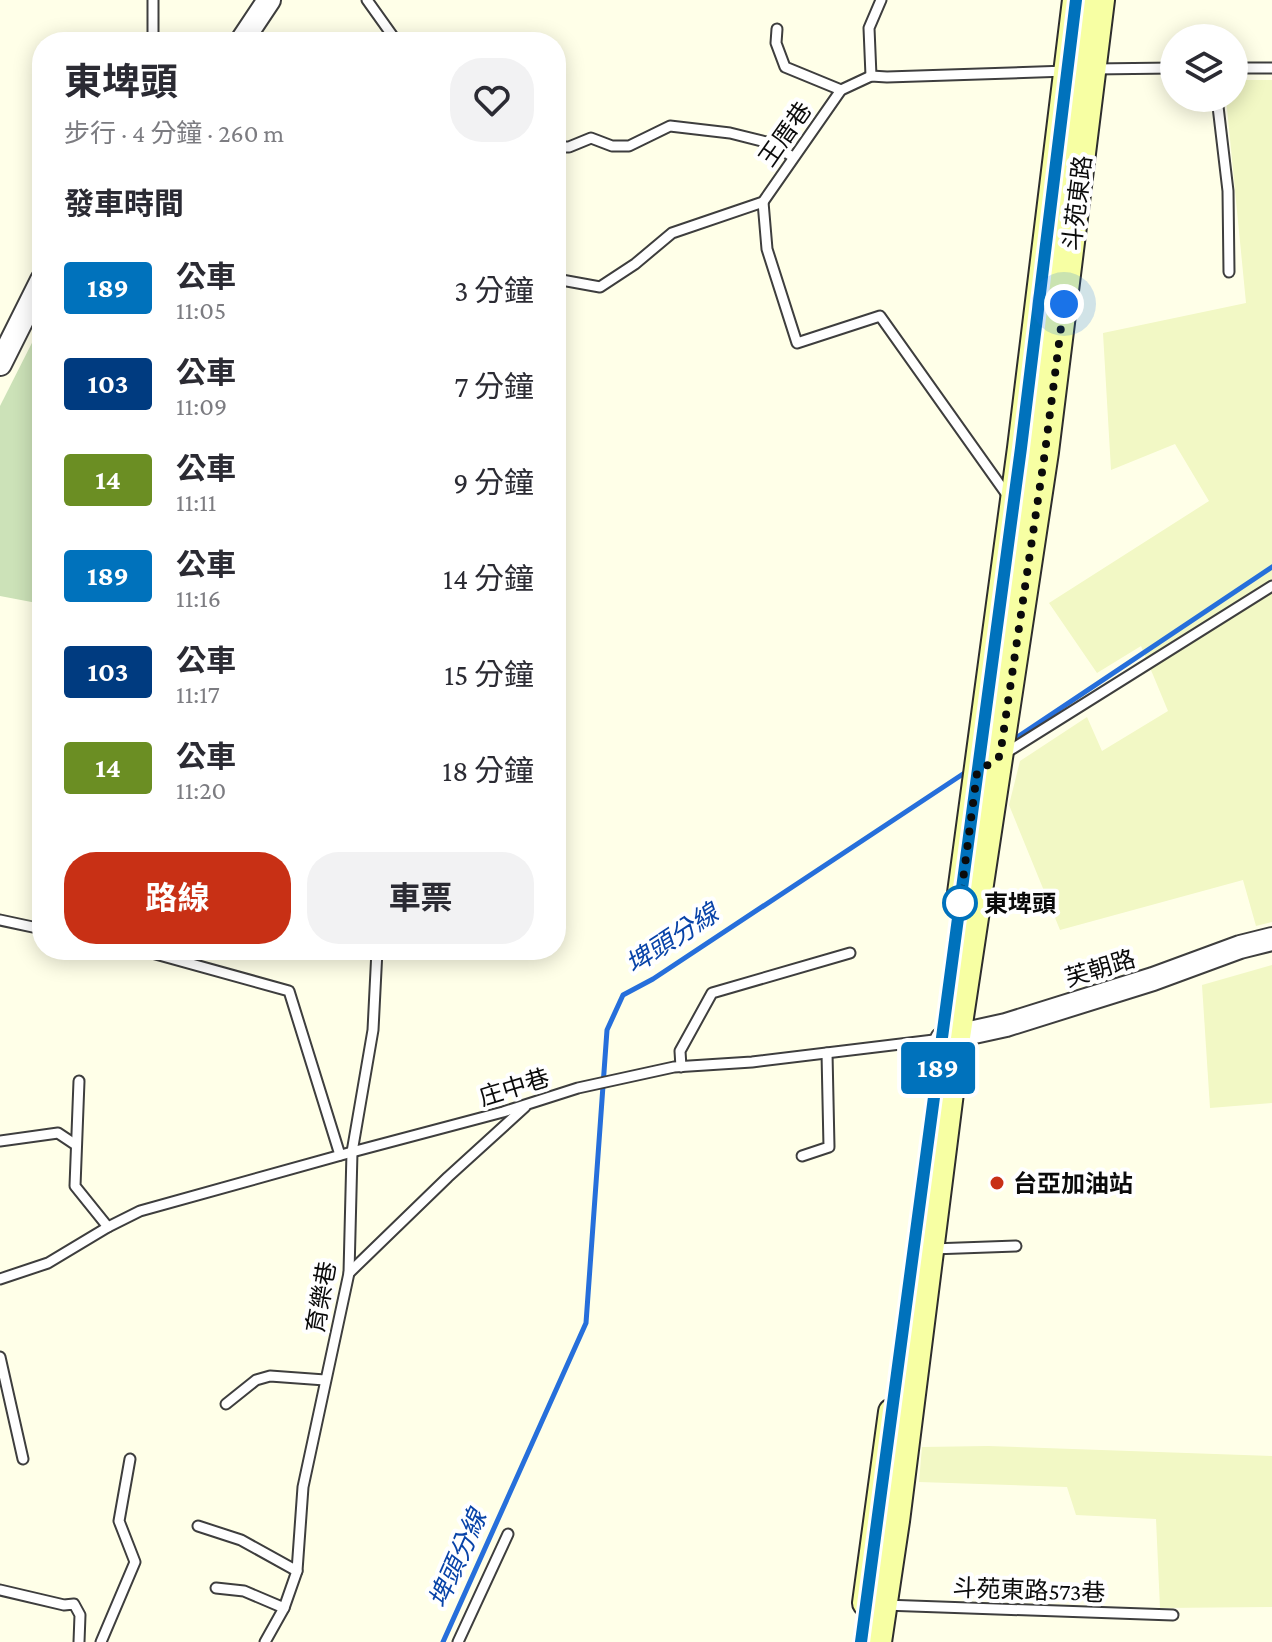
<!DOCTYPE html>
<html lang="zh-TW">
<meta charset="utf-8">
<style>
body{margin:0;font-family:"Crimson Pro","Noto Sans TC",serif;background:#f2f2f3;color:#2b2b33;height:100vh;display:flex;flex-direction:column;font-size:30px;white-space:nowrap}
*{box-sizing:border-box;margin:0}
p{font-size:26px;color:#7c7c81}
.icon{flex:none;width:44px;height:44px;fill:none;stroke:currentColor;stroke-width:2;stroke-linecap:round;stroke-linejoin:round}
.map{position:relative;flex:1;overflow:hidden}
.side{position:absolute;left:32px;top:32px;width:534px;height:928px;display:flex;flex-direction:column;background:#fff;border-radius:32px;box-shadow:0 4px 20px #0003}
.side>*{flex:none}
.badge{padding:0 16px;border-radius:6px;font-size:28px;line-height:52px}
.buttons{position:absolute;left:1160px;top:24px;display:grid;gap:16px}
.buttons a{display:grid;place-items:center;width:88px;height:88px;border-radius:50%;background:#fff;box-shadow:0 4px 20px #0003;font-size:40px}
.you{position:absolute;width:40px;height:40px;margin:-20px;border:6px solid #fff;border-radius:50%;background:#1a73e8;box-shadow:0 0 0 12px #1a73e833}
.map>.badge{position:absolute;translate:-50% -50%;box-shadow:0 0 0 4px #fff}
h2{padding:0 32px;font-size:30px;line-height:72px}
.round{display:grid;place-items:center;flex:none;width:84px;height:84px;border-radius:32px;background:#f2f2f3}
.headline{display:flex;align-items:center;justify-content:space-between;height:136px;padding:0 32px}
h1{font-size:38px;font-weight:700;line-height:60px}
.primary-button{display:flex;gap:16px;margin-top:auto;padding:16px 32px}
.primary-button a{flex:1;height:92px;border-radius:32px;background:#c83015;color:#fff;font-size:32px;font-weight:700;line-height:92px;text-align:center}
.primary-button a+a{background:#f2f2f3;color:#2b2b33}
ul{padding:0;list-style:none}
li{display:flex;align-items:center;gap:24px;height:96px;padding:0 32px}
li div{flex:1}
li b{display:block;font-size:30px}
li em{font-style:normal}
li .badge{min-width:88px;font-weight:700;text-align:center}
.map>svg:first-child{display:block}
.farmland{fill:#f2f8c5}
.cemetery{fill:#cce2b8}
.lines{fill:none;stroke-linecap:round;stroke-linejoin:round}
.stream{stroke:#266fdb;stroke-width:5}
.service-casing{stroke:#3e3e3e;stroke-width:13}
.tertiary-casing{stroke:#3e3e3e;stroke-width:26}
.secondary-casing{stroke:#2d2d2d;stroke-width:30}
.service{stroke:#fff;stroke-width:9}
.tertiary{stroke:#fff;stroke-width:22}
.secondary{stroke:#f7ffa3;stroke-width:26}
.line-casing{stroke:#fff;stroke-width:18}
.line{stroke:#0072bc;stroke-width:12}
.walk{stroke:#0b0b0b;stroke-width:8;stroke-dasharray:0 14.4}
.stop-dot{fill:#fff;stroke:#0072bc;stroke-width:4}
.poi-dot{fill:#c83015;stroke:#fff;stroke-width:3}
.labels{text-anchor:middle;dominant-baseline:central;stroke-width:8;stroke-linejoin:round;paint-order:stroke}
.street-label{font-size:24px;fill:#0b0b0b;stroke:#fff}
.stop-label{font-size:24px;font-weight:bold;fill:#0b0b0b;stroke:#fff;text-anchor:start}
.poi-label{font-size:24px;font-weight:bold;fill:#0b0b0b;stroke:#fff;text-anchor:start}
.water-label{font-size:26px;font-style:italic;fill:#0843a8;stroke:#fff}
</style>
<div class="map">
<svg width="1272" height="1642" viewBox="0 0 1272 1642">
<rect width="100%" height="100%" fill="#ffffe8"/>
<g class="farmland">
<polygon points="1234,80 1272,80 1272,922 1256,926 1243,880 1060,930 1009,805 1020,761 1087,717 1102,751 1168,711 1141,646 1097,673 1049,603 1209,501 1175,444 1111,470 1103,333 1246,303 1226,98 1234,98"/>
<polygon points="1272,965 1272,1103 1210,1108 1202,985"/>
<polygon points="988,1446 1272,1456 1272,1607 1160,1608 1156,1519 1076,1515 1067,1487 919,1482 922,1447"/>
</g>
<polygon class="cemetery" points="42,323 42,604 0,596 0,406"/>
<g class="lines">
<g class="stream">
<polyline points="1010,742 1272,567"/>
<polyline points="443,1642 586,1323 607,1030 623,995 653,979 969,770"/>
</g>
<g class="service-casing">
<g id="service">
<polyline points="153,0 153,36 165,42"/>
<polyline points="367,0 397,42"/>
<polyline points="777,29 776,43 785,67 841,90"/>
<polyline points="1234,68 1272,68"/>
<polyline points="1093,69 1174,68"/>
<polyline points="871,76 869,28 881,0"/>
<polyline points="1217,98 1228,191 1229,272"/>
<polyline points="556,147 569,147 591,138 612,146 629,146 670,126 730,133 770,143 793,157"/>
<polyline points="763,202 767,249 797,343 880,316 1010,499"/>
<polyline points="556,279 600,287 635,264 672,233 763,202 841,90 871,76 887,77 1067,71"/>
<polyline points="1004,754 1272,586"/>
<polyline points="0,920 42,929"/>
<polyline points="141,950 289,991 340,1155"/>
<polyline points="681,1067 680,1051 712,993 850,953"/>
<polyline points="79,1081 75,1186 108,1227"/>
<polyline points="0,1141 58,1133 76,1145"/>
<polyline points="802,1156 829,1147 827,1053"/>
<polyline points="932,1249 1016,1246"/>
<polyline points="349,1273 448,1177 525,1107"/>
<polyline points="0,1279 48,1263 108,1227 140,1211 352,1152 503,1112 578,1088 674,1067 752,1062 942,1039"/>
<polyline points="0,1357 23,1459"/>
<polyline points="226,1404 256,1380 270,1376 325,1380"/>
<polyline points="198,1526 241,1540 297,1571"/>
<polyline points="216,1588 244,1591 284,1608"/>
<polyline points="0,1590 64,1605 74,1604 80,1615 79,1642"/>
<polyline points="884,1605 1173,1615"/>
<polyline points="101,1642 135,1562 119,1521 130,1459"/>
<polyline points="265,1642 284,1608 297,1571 303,1487 349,1273 352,1152 373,1030 377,950"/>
<polyline points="458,1642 508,1534"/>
</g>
</g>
<g class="tertiary-casing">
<g id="tertiary">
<polyline points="241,42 269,0"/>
<polyline points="0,364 42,280"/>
<polyline points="942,1039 1006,1025 1153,979 1240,947 1272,939"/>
</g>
</g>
<g class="secondary-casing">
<g id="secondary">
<polyline points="961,893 1021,448 1076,0"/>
<polyline points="866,1603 892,1412"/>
<polyline points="878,1642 896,1521 957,1037 1045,452 1101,0"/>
</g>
</g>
<use href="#service" class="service"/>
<use href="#tertiary" class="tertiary"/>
<use href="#secondary" class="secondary"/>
</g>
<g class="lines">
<g class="line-casing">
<polyline id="line" points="861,1642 1021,448 1076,0"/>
</g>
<use href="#line" class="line"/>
<polyline class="walk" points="960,903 977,773 1000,756 1045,452 1064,304"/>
</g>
<circle class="stop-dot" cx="960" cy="903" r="16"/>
<circle class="poi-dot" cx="997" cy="1183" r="8"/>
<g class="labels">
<g class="street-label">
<text transform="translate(785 134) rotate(-55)">王厝巷</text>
<text transform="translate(1077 203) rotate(-83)">斗苑東路</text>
<text transform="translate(1100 968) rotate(-17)">芙朝路</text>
<text transform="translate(514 1087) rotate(-17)">庄中巷</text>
<text transform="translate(321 1297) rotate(-80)">育樂巷</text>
<text transform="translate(1029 1590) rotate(2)">斗苑東路573巷</text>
</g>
<g class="stop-label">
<text x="984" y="903">東埤頭</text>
</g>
<g class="poi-label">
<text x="1013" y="1183">台亞加油站</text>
</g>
<g class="water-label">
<text transform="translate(672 939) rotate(-33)">埤頭分線</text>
<text transform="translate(458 1559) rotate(-66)">埤頭分線</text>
</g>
</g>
</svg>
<div class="buttons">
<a><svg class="icon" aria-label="layers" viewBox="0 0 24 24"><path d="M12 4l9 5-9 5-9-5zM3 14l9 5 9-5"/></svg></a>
</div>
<div class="you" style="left:1064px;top:304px"></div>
<b class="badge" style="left:938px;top:1068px;background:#0072bc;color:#fff">189</b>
<section class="side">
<div class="headline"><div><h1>東埤頭</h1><p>步行 · 4 分鐘 · 260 m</p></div><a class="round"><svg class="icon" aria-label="heart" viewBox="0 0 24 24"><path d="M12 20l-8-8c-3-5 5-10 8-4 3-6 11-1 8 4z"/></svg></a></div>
<h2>發車時間</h2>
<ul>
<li><span class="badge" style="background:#0072bc;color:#fff">189</span><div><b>公車</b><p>11:05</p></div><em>3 分鐘</em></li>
<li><span class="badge" style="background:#003b80;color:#fff">103</span><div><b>公車</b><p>11:09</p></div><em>7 分鐘</em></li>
<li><span class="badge" style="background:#6b8e23;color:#fff">14</span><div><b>公車</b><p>11:11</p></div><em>9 分鐘</em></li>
<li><span class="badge" style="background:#0072bc;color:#fff">189</span><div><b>公車</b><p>11:16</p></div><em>14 分鐘</em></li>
<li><span class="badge" style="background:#003b80;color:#fff">103</span><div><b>公車</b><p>11:17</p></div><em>15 分鐘</em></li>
<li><span class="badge" style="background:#6b8e23;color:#fff">14</span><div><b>公車</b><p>11:20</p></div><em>18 分鐘</em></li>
</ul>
<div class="primary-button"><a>路線</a><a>車票</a></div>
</section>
</div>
